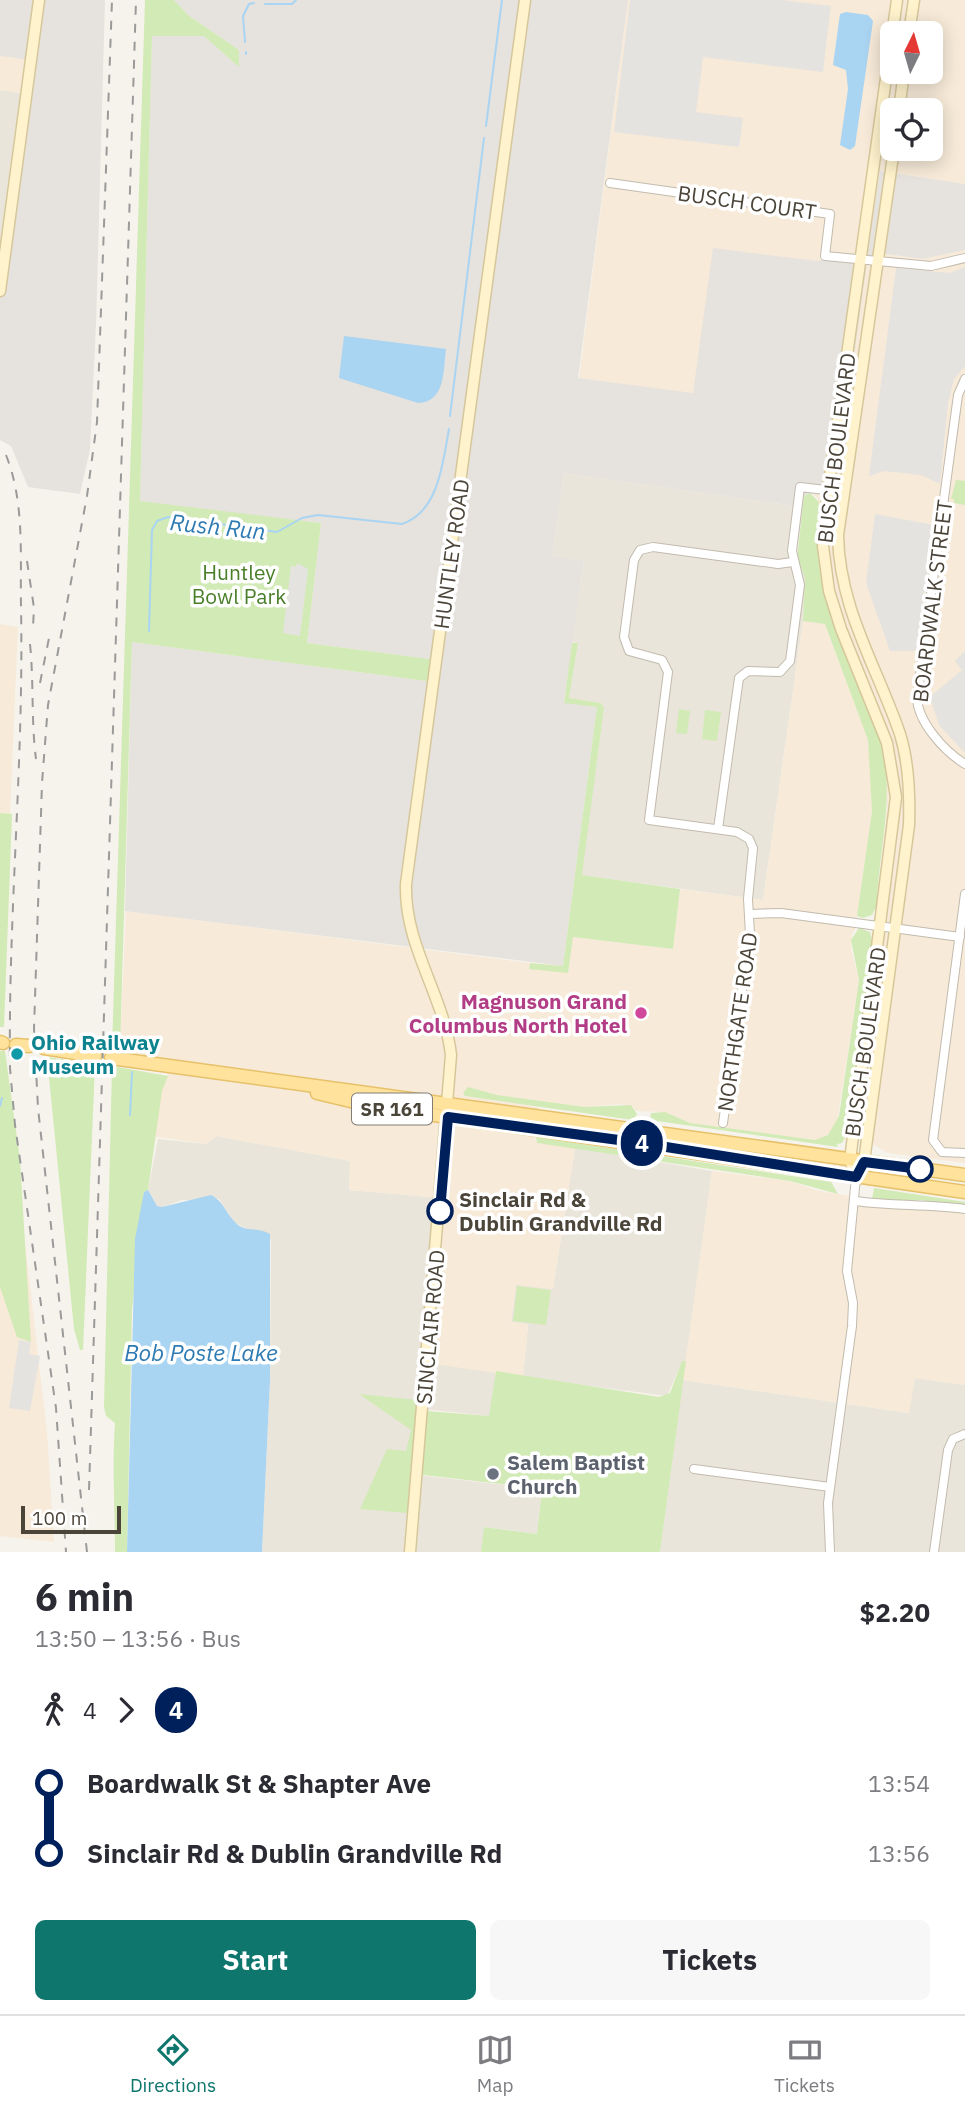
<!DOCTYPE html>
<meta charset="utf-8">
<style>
body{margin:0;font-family:"IBM Plex Sans",sans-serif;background:#f7f7f7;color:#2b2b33;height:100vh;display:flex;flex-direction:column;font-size:26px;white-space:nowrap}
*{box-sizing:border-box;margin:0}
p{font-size:23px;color:#7c7c81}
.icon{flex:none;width:38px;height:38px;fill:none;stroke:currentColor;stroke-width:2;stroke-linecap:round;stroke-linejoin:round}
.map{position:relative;height:1552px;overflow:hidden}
.panel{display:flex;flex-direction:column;background:#fff;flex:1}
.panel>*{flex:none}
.badge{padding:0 14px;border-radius:23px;font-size:24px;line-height:46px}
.needle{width:46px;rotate:5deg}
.fabs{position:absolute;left:880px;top:21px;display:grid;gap:14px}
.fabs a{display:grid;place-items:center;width:63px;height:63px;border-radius:10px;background:#fff;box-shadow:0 4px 18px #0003;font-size:35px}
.scale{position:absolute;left:21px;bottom:18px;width:100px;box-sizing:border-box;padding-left:7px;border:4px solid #4b4439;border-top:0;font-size:19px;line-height:24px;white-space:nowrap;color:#4b4439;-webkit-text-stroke:5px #fff;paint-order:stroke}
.map>.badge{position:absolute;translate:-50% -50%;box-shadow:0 0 0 4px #fff}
.legs{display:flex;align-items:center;gap:10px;height:77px;padding:0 35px;font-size:23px}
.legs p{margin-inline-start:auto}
.summary{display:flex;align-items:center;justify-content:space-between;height:119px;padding:0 35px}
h1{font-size:38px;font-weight:700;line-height:52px}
.cta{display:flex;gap:14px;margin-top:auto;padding:14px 35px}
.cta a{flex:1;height:80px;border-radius:10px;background:#0f766e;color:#fff;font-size:28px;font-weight:700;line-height:80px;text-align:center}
.cta a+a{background:#f7f7f7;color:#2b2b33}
ul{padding:0 35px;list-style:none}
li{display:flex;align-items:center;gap:24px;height:70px;font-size:26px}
li i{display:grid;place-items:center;width:10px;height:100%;margin:0 9px;background:currentColor}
li i::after{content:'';width:18px;height:18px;margin:-9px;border:5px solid;border-radius:50%;background:#fff}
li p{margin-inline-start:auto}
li:first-child i{background:linear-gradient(#0000 50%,currentColor 0)}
li:last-child i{background:linear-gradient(currentColor 50%,#0000 0)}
.tab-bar{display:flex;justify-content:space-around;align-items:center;height:98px;border-top:2px solid #e1e1e2;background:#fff;font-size:19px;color:#7c7c81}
.tab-bar a{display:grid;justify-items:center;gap:4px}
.tab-bar .selected{color:#0f766e}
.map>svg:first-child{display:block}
.residential{fill:#eae5da}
.commercial{fill:#f7ead8;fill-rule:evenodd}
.industrial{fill:#e6e2dd}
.green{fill:#d2eab5}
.parking{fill:#e5e3e0}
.water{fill:#a9d4f2}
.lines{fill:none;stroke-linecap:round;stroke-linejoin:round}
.stream{stroke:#a9d4f2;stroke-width:2}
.street-casing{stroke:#c2bbae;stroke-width:10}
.secondary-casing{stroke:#d6c79b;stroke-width:13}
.primary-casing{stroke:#e6c16a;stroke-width:15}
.street{stroke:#fff;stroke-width:8}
.secondary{stroke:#fff3cd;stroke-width:10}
.primary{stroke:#ffe39c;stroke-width:12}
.rail{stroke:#9a9a9a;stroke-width:2;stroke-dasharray:9 9;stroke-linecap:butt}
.line-1-casing{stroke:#fff;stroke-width:16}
.line-1{stroke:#00205b;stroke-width:10}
.hotel-dot{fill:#d1479c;stroke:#fff;stroke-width:2.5}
.culture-dot{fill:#0f9aa8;stroke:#fff;stroke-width:2.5}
.stop-1-dot{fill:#fff;stroke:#00205b;stroke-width:3.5}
.worship-dot{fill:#6b7280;stroke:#fff;stroke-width:2.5}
.labels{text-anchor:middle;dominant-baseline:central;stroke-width:7;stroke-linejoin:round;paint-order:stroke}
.shield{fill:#fff;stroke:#817c74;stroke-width:2}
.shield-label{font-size:19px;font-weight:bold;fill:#4b4439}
.street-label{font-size:21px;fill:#4b4439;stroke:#fff}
.park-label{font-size:21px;fill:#4a7f2a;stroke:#fff}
.hotel-label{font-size:21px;font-weight:bold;fill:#b23c85;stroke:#fff;text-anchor:end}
.culture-label{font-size:21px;font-weight:bold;fill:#0d838f;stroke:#fff;text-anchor:start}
.stop-label{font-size:21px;font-weight:bold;fill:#4b4439;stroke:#fff;text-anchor:start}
.worship-label{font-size:21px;font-weight:bold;fill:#5b616d;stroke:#fff;text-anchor:start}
.water-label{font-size:23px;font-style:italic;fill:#2e7ab2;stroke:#fff}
</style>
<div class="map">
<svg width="965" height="1552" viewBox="0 0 965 1552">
<rect width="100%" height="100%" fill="#f6f3ec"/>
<g class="residential">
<polygon points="0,90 27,94 0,291"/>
<polygon points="564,473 803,507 797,550 799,565 806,577 803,621 763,900 581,875 604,708 601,703 569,698 578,643 572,642 584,562 552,556"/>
<polygon points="216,1136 351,1161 349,1190 442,1198 427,1362 496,1372 490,1416 423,1409 416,1475 542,1489 537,1534 485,1527 481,1552 262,1552 270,1380 271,1240 235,1223 219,1199 182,1200 163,1207 157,1206 148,1190 158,1139 207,1144"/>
<polygon points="575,1148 712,1171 686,1361 682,1362 667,1396 523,1377 528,1325 511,1322 516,1284 553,1289"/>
<polygon points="915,1378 965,1385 965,1552 660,1552 683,1380 908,1413"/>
</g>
<g class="commercial">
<path d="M628 0H965V184L880 171 867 261 886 254 923 259 965 250V1163L888 1153 874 1145 844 1140 877 905 887 807 883 752 831 619 817 542 818 498 813 494 835 495 834 257 817 261 693 394 579 378ZM892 33H931V72H892ZM892 110H931V149H892Z"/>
<polygon points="0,56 31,60 27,94 0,90"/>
<polygon points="803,621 825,624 868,740 871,771 872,811 855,930 852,934 851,949 859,980 837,1123 828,1135 815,1140 690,1123 665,1112 636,1111 633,1107 621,1104 585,1107 497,1095 472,1088 466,1096 539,1107 535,1140 538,1143 575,1148 553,1289 516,1285 511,1322 528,1324 523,1377 427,1363 442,1198 349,1190 350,1161 216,1136 207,1144 151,1136 160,1091 168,1074 120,1050 126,911 530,963 529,968 568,972 573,937 673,949 680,889 763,900"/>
<polygon points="0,624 18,627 10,815 0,814"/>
<polygon points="712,1171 789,1181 819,1191 856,1197 965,1207 965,1385 915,1378 909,1413 683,1380"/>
<polygon points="0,1189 19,1191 47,1432 54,1542 0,1536"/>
</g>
<g class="industrial">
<polygon points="0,0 105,0 96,325 90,449 80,494 28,487 11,446 0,440 0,291 31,60 0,56"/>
<polygon points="174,0 628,0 578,378 693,393 713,248 817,261 834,257 866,262 880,171 965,184 965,250 923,259 886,254 867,262 835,495 810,493 804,496 803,507 564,473 552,556 584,561 564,702 597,707 563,966 125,911 132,642 434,682 436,660 307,643 321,523 140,502 152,36 204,36 238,66 239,50 188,15"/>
</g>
<g class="green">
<polygon points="145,0 174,0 188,15 239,50 239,67 204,36 152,36 140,501 321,523 307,643 437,660 434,682 132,642 120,1050 112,1049"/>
<polygon points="956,480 965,481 965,505 954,503 954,499 951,499"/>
<path d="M810 493 819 502C815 565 830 619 854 677 864 701 877 726 883 752 894 804 878 853 877 905L872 915 863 918 857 916 872 811 868 740 825 624 803 621 805 577 797 558 804 496Z"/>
<polygon points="572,643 578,643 569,698 601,703 604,708 582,875 680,889 673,949 573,937 568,973 529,969 530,963 563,966 597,707 564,703"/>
<polygon points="679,709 690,711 687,734 676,733"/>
<polygon points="705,710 721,712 717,741 702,739"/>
<polygon points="0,813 12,814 4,1027 0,1027"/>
<polygon points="859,928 870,932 872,940 845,1137 842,1143 837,1144 838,1147 650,1120 651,1113 665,1112 690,1123 815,1140 828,1135 839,1116 859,980 851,940"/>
<polygon points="0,1051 5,1051 20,1160 31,1342 17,1337 0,1287"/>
<polygon points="47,1057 95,1064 83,1350 80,1350 74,1329"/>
<path d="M112 1066 168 1076 162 1091 148 1190 144 1192 132 1310 127 1552H115C115 1508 112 1466 115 1423L106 1416 104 1407Z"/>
<polygon points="468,1087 497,1095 585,1107 631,1105 637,1114 633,1120 465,1096 463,1093"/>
<polygon points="536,1137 831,1182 838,1194 790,1181 537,1143"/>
<polygon points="874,1188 965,1202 965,1207 921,1200 899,1203 872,1199"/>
<polygon points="517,1286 551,1290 546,1325 513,1321"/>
<polygon points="682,1361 686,1361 660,1552 481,1552 484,1527 537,1534 542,1490 536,1488 424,1475 411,1480 407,1513 360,1509 387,1449 406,1451 411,1430 359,1394 417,1400 427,1411 489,1416 496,1371 659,1397 670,1393"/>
</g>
<g class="parking">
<polygon points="630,0 783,0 831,6 823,72 703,57 696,112 743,118 739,147 614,132"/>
<polygon points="965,267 965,366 954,379 948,403 940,484 921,475 884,471 869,476 896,268 949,273"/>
<polygon points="875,514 934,525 916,651 890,651 866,583"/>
<polygon points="297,563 308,569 300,636 283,633 291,566 296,567"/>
<polygon points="965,651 965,753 939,725 930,697 962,670 955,661"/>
<polygon points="19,1340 31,1342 29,1354 40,1356 30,1411 9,1408"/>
</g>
<g class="water">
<polygon points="846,12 868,15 873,21 855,146 850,150 840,145 848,89 846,70 833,65 840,14"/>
<path d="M344 336 446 349C443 370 446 402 418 403L339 378Z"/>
<path d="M148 1190 157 1206 162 1207 211 1195C224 1201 227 1216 238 1225 247 1232 259 1227 270 1234V1380L262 1552H127L135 1239 144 1192Z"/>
</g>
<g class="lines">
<g class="stream">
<polyline points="265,4 292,4 296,0"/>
<polyline points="245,42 243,16 249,4 254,3"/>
<polyline points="246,52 246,54"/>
<polyline points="486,126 502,0"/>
<polyline points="450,416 484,138"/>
<path d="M149 631 152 530 157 521 168 517 277 532 302 518 318 515 402 524C439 512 443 461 449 429"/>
<polyline points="0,1106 2,1098"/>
<polyline points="130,1115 132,1072"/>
</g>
<g class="street-casing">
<g id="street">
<polyline points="610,183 830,214 825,256 931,266 965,258"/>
<path d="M965 379 958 395 917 698C918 722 944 751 965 764"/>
<polyline points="718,829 739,678 748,671 780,672 790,661 800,585 792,551 800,487 842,492"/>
<polyline points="965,894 933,1140 942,1152 965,1153"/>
<polyline points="750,914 781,913 960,937"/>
<polyline points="723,1123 750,934 748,899 753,848 749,839 737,832 649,820 668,672 662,660 629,651 624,637 634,560 640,550 653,547 778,564 793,562"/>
<path d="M855 1201C892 1206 928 1204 965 1209"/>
<polyline points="694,1469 830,1487"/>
<polyline points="830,1552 828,1503 852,1326 853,1303 847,1271 856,1177"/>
<polyline points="934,1552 948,1450 953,1439 965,1434"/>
</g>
</g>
<g class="secondary-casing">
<g id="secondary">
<polyline points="909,33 914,0"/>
<polyline points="899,110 904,72"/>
<polyline points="0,291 39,0"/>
<polyline points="856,1177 850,1160 896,797 887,743 841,629 829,591 823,546 828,490 897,0"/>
<path d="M856 1177 864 1162 909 825C910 795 909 763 900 734 877 667 839 608 838 535L894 149"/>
<path d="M410 1552 451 1055C444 995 404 946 406 884L525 0"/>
</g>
</g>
<g class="primary-casing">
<g id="primary">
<polyline points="0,1042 3,1043"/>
<polyline points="16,1045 29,1046"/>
<polyline points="44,1048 95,1056"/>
<polyline points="111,1058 965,1175"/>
<polyline points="317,1093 363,1104 448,1117 965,1192"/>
</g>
</g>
<use href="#street" class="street"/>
<use href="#secondary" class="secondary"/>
<use href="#primary" class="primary"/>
<g class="rail">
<path d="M6 455C25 503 20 556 21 607 24 761 8 915 10 1068L15 1125 56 1408 66 1552"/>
<polyline points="27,561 34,608 33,627"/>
<path d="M30 644C34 683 31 721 36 759"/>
<polyline points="40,683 50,633"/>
<polyline points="89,1490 136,0"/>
<polyline points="87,1552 38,1108 34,1029 42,783 48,705 87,496 97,422 112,0"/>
</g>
</g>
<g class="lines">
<g class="line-1-casing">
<polyline id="line-1" points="440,1211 448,1117 641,1143 856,1177 864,1162 920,1169"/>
</g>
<use href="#line-1" class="line-1"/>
</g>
<circle class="hotel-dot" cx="641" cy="1013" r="7"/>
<circle class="culture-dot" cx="17" cy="1054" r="7"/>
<g class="stop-1-dot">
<circle cx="920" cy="1169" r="12"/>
<circle cx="440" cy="1211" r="12"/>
</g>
<circle class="worship-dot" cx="493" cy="1474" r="7"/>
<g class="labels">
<rect class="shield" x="352" y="1093.5" width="80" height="31" rx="5"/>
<g class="shield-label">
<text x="392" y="1109">SR 161</text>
</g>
<g class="street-label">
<text transform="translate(747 202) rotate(8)">BUSCH COURT</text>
<text transform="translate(836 448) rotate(-83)">BUSCH BOULEVARD</text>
<text transform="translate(451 554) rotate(-82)">HUNTLEY ROAD</text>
<text transform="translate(932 601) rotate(-83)">BOARDWALK STREET</text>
<text transform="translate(737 1022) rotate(-82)">NORTHGATE ROAD</text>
<text transform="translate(865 1042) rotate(-82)">BUSCH BOULEVARD</text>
<text transform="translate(430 1327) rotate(-85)">SINCLAIR ROAD</text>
</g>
<g class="park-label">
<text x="239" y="572">Huntley<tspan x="239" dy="24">Bowl Park</tspan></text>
</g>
<g class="hotel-label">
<text x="627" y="1001">Magnuson Grand<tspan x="627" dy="24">Columbus North Hotel</tspan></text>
</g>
<g class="culture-label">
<text x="31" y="1042">Ohio Railway<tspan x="31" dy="24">Museum</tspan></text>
</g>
<g class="stop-label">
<text x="459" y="1199">Sinclair Rd &amp;<tspan x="459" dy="24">Dublin Grandville Rd</tspan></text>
</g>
<g class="worship-label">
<text x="507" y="1462">Salem Baptist<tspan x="507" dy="24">Church</tspan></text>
</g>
<g class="water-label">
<text transform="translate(218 526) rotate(6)">Rush Run</text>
<text x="201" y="1352">Bob Poste Lake</text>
</g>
</g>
</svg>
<div class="fabs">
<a><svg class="needle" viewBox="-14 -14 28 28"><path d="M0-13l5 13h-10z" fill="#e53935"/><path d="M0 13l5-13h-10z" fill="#7c7c81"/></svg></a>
<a><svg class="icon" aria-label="locate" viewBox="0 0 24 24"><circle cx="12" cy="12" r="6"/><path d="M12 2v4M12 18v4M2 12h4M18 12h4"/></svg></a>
</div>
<div class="scale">100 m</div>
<b class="badge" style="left:642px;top:1143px;background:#00205b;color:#fff">4</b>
</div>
<section class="panel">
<div class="summary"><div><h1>6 min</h1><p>13:50 – 13:56 · Bus</p></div><b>$2.20</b></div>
<div class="legs"><svg class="icon" aria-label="walk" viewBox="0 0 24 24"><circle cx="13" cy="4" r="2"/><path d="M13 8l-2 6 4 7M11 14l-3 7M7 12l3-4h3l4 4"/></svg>4<svg class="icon" aria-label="forward" viewBox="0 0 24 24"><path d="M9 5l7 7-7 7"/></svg><b class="badge" style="background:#00205b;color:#fff">4</b></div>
<ul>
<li><i style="color:#00205b"></i><b>Boardwalk St &amp; Shapter Ave</b><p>13:54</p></li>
<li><i style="color:#00205b"></i><b>Sinclair Rd &amp; Dublin Grandville Rd</b><p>13:56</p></li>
</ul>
<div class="cta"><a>Start</a><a>Tickets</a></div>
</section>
<nav class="tab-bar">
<a class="selected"><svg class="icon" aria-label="directions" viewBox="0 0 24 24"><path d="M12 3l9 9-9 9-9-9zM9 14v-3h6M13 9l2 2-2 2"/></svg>Directions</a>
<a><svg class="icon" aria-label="map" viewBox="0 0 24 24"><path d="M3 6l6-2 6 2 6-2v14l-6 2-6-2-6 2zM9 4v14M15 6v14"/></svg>Map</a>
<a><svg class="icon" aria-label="tickets" viewBox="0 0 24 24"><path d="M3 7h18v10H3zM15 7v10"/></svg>Tickets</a>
</nav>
